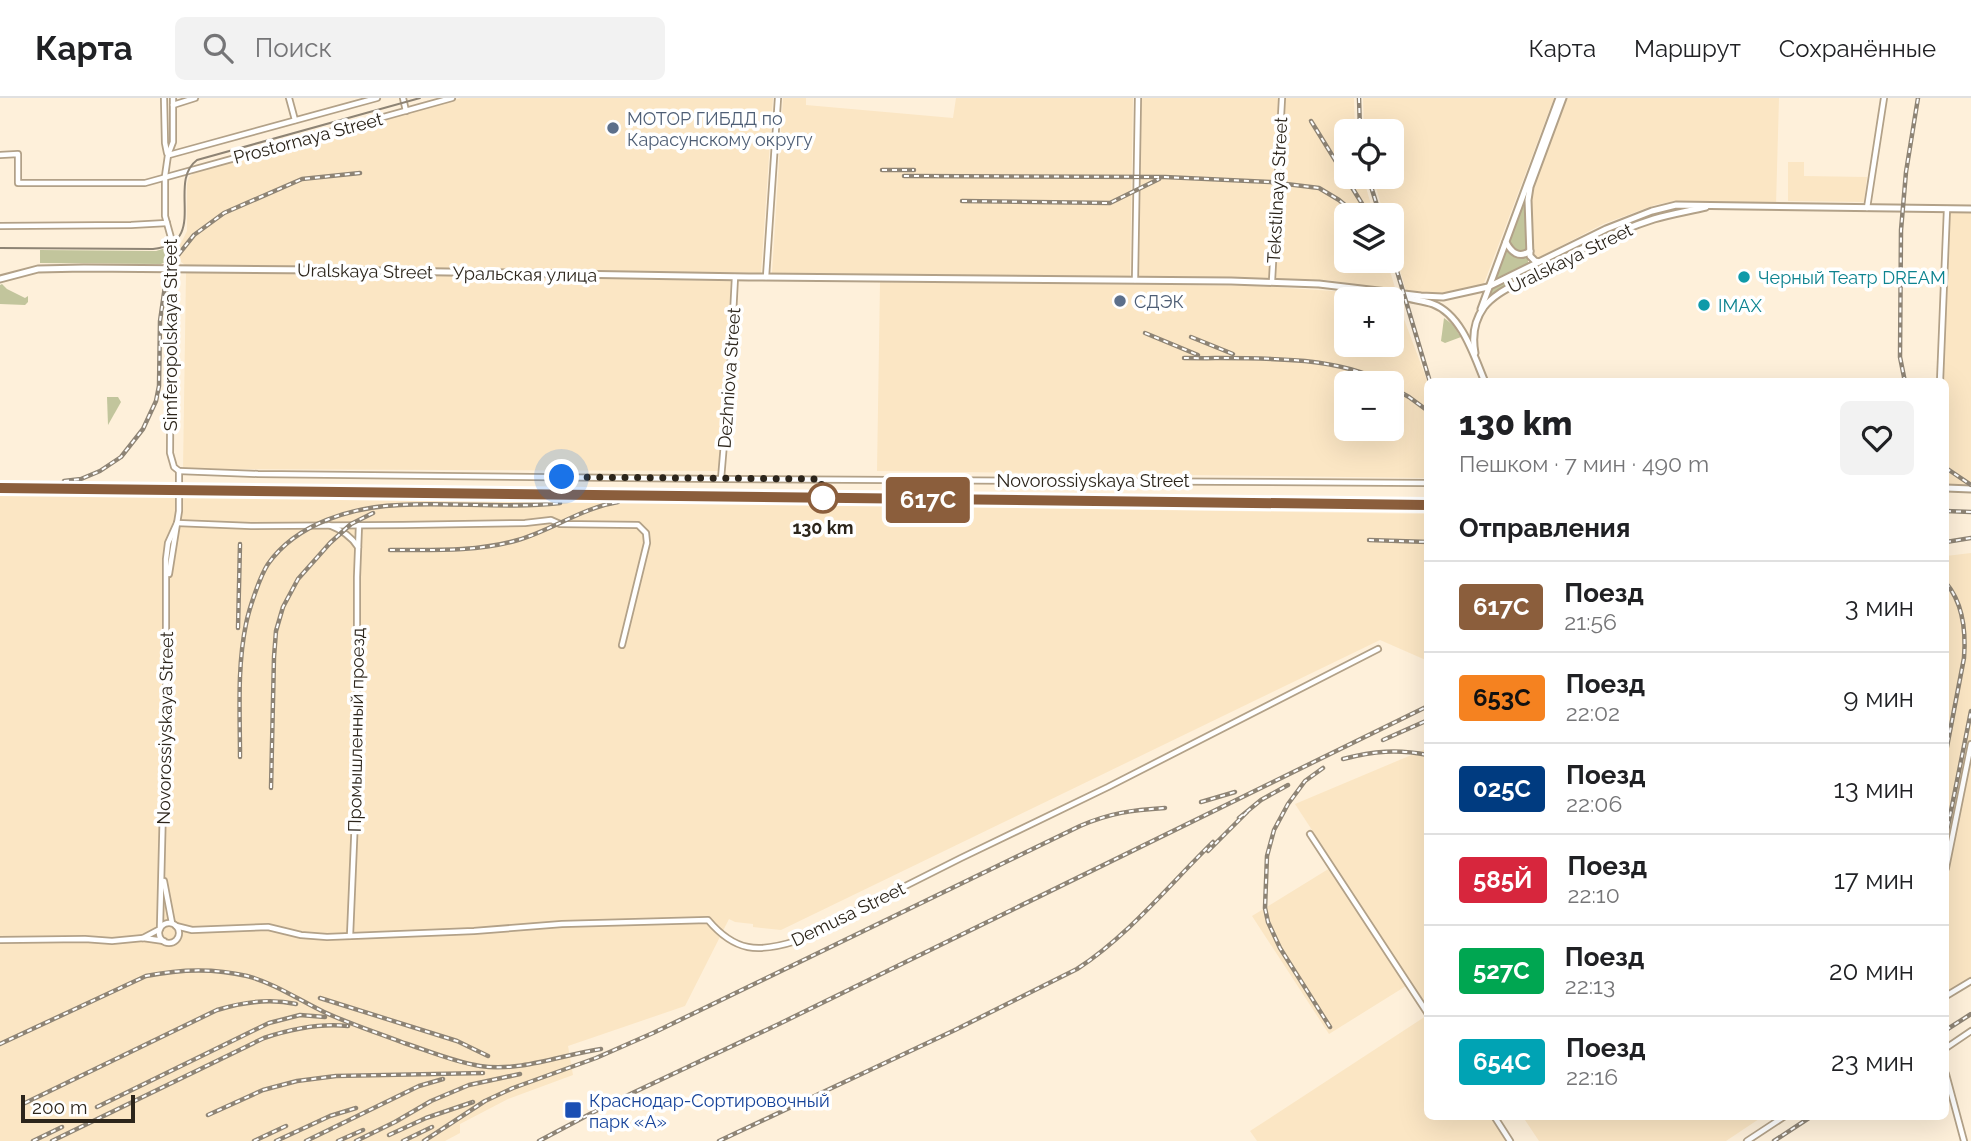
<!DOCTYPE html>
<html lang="ru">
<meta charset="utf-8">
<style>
body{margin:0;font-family:Raleway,sans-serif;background:#f2f2f2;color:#202124;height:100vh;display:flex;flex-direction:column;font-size:26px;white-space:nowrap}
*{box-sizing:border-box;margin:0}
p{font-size:23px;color:#757577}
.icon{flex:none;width:38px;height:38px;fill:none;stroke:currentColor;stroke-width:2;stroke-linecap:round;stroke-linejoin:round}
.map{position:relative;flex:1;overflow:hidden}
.panel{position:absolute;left:1424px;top:280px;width:525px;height:742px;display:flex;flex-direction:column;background:#fff;border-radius:10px;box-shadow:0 7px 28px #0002}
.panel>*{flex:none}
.badge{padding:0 14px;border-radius:5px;font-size:24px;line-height:46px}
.fabs{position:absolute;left:1334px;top:21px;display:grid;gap:14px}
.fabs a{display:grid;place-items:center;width:70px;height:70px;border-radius:10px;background:#fff;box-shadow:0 7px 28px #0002;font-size:35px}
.scale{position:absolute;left:21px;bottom:18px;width:114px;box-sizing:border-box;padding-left:7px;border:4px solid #2c251b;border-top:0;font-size:19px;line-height:24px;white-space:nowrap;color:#2c251b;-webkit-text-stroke:5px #fff;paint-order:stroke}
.you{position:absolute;width:35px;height:35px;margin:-18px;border:5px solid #fff;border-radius:50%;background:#1a73e8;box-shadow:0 0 0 10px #1a73e833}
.map>.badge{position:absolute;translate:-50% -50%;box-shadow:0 0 0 4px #fff}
h2{padding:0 35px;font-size:26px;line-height:63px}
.round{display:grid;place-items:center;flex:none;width:74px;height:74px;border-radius:10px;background:#f2f2f2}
.headline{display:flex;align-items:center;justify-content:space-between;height:119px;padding:0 35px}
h1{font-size:33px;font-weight:800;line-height:52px}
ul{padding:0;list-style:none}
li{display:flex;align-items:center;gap:21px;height:91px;padding:0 35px;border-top:2px solid #e0e0e0}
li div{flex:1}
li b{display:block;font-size:26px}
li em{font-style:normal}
li .badge{min-width:77px;font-weight:700;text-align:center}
header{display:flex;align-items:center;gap:42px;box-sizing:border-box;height:98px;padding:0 35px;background:#fff;border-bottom:2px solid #e0e0e0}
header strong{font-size:33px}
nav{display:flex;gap:38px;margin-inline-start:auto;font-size:24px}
.search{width:490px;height:63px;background:#f2f2f2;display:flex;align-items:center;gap:18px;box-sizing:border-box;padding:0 24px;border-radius:10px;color:#757577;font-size:26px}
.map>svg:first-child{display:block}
.built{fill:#fbe6c4;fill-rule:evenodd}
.green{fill:#c2c59c}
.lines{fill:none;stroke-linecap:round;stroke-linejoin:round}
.minor-casing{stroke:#b2a188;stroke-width:8}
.major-casing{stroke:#b2a188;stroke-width:9}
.minor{stroke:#fff;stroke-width:4.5}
.major{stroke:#fff;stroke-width:5}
.tram{stroke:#8e8475;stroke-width:2}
.rail-casing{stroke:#8e8475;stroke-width:4.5}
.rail{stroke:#fff;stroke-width:2;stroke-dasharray:5;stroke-linecap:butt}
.line-casing{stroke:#fff;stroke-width:16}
.line{stroke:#8b5e3c;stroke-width:10}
.walk{stroke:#2c251b;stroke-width:7;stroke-dasharray:0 12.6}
.service-dot{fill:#5c6f8a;stroke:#fff;stroke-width:2.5}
.culture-dot{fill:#0f9aa8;stroke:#fff;stroke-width:2.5}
.stop-dot{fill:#fff;stroke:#8b5e3c;stroke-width:3.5}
.transit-dot{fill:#1a4fb4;stroke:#fff;stroke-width:2.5}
.labels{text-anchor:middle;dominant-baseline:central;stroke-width:7;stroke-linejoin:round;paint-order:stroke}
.service-label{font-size:18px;fill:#4e5e75;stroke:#fff;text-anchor:start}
.street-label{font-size:18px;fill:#2c251b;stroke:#fff}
.culture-label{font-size:18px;fill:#0d838f;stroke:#fff;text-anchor:start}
.stop-label{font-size:18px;font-weight:bold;fill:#2c251b;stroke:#fff}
.transit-label{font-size:18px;fill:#164399;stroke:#fff;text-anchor:start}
</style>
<header>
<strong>Карта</strong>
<div class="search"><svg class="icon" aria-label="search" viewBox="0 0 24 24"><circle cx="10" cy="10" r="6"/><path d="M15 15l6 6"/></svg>Поиск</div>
<nav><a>Карта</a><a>Маршрут</a><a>Сохранённые</a></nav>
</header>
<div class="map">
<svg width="1971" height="1043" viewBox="0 0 1971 1043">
<rect width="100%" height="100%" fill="#fef0da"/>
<g class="built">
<polygon points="461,0 773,0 761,175 185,167 180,163 178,156 180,147 187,133 187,86 189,79 195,74"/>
<polygon points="783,0 806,0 806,7 953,20 956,0 1133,0 1130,179 772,175"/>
<polygon points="1141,0 1354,0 1355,33 1346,33 1346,79 1363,79 1374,117 1346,117 1346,163 1387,163 1396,193 1328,182 1139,179"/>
<polygon points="1363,0 1554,0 1483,188 1443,197 1418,196 1406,193 1391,142 1391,117 1384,117 1373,79 1391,79 1391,33 1364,33"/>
<polygon points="1565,0 1779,0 1776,107 1675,103 1655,107 1603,126 1538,160 1534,157 1532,150 1530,101 1533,85"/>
<polygon points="1788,64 1804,64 1804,78 1867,79 1864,104 1788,103"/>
<polygon points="1948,115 1971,115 1971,388 1946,388 1946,284 1942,284"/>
<polygon points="186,173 731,183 719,373 183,371"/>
<path d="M880 184 1257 188 1333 193 1378 201H1346V247H1391V204L1398 205 1399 221H1404L1428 285V380L877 373ZM1346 285H1391V331H1346Z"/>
<polygon points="0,395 1428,416 1428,563 1380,542 781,832 753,829 753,826 735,824 729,821 685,908 568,948 573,977 508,1001 460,1026 460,1035 445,1043 0,1043"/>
<polygon points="1971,455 1971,880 1946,896 1946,458"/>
<polygon points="1428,650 1428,910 1295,706"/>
<polygon points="1330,770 1406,888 1329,936 1252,818"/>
<polygon points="1426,918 1428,921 1428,1018 1491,1019 1506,1043 1257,1043 1250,1033"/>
<polygon points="1523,1019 1762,1019 1726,1043 1539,1043"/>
</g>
<g class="green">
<polygon points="1525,106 1528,153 1518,155 1510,148 1509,143 1523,107"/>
<polygon points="1580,144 1581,146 1489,198 1491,191"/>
<polygon points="169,149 168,163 161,166 40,165 40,152 156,153"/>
<path d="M1507 151C1513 158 1519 161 1528 158V166L1494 185Z"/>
<polygon points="2,186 7,191 25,200 28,198 28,204 25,207 0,206 0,187"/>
<polygon points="1444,220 1452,226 1461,239 1445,245 1441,243"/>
<polygon points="107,299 118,299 121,304 108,327"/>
</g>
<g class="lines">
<g class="minor-casing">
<g id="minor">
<polyline points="164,0 165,45 167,55"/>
<polyline points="173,0 173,44 168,57 165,78 165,118 173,147 171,170 170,355 174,369 179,373"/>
<polyline points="289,0 295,22"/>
<polyline points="403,0 406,13"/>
<polyline points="173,7 195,0"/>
<polyline points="0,57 18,56 18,85 145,85 452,0"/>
<polyline points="169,57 377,0"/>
<polyline points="1867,110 1884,0"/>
<polyline points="0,128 131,127 167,125"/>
<polyline points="766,179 778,0"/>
<polyline points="1135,182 1138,0"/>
<polyline points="1272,183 1282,0"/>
<polyline points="1940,284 1947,111"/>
<polyline points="179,373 258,376 721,381 1428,385"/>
<polyline points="721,381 730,274 735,179"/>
<polyline points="177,425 251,428 403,427 525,425 551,422 560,426 638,427 646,435 647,445 622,547"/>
<path d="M329 427C342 432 351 438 358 449"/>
<polyline points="169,476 179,413 179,373"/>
<polyline points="1310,736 1428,916"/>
<polyline points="1946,770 1971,646"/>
<polyline points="164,783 172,825"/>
<circle cx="169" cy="835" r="10"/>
<path d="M176 828 192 832 268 829 301 837 327 839 474 833 562 826 708 822C735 854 758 855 796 843L961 760 1108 689 1378 551"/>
<polyline points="160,829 166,587 166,461 168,445 177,425"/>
<polyline points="350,838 357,673 357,479 359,427"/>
<polyline points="143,840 160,831"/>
<polyline points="0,842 85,841 112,843 143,840 164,843"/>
<polyline points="1946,898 1971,883"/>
<polyline points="1946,950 1971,933"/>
<polyline points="1946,976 1964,1043"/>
<polyline points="1494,1018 1510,1043"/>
<polyline points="1747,1043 1785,1018"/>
</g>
</g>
<g class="major-casing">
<g id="major">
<path d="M1506 144C1511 154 1519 161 1530 153"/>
<polyline points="1539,164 1535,163 1530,158 1528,102 1530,89 1563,0"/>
<polyline points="0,181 38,171 84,170 322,172 749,179 1231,183 1319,186 1421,198 1443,199 1488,189 1606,131 1652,113 1676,107 1971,111"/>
<path d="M1400 198C1411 202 1422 202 1433 206 1462 217 1474 258 1485 284"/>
<polyline points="1481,211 1559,0"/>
<path d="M1475 255C1472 239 1474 223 1484 209 1495 195 1513 188 1528 179 1568 157 1610 135 1654 121 1671 116 1689 113 1706 109"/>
<polyline points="1946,390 1971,391"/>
</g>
</g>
<use href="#minor" class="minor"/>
<use href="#major" class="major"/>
<path class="tram" d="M0 150 153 151C210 145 166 85 197 62L420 0"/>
<g class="rail-casing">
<g id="rail">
<polyline points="1359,0 1360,33"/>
<polyline points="1311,23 1369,117"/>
<polyline points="882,72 914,72"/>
<polyline points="904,78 1165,79 1270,84 1319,90 1339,102 1357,117"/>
<polyline points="1368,79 1380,117"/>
<polyline points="962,103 1110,105 1159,81"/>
<polyline points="1391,153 1430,284"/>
<polyline points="1145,235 1198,257"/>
<polyline points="1191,239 1233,256"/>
<path d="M1184 260C1245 261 1332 255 1385 285"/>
<polyline points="1905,284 1900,259 1901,132 1906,74 1918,0"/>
<polyline points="1391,289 1409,299 1428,313"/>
<polyline points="1946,370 1971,387"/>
<polyline points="64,383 81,381 100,373 121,359 143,331 156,303 159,288 160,223 166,181 175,161 194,137 224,115 302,81 360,75"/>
<polyline points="0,390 1428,407"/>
<polyline points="1946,413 1971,414"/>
<polyline points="1369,442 1428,444"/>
<polyline points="1946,444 1971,440"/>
<path d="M390 452C432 452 477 454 518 442 552 432 582 410 618 404"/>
<path d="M1946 485C1963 505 1966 534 1964 560L1946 654"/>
<polyline points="238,530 240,446"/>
<polyline points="1383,642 1428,622"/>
<path d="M240 659C240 615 237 569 246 526 249 511 260 478 268 466 297 425 352 409 400 407 453 404 506 411 560 405"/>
<path d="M1343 661C1374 653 1397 651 1428 657"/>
<polyline points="1323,670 1305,683 1288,706 1274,732 1267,758 1265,810 1268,824 1280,850 1330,929"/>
<polyline points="271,690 274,559 276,533 283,509 298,481 330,445 351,426 373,415"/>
<polyline points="1201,704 1235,694"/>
<polyline points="1239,720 1261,702 1288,687"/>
<polyline points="1946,738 1971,613"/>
<polyline points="1208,753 1247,714"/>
<polyline points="320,900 457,943 488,958"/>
<polyline points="1946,932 1971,916"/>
<path d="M0 946 146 878C180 871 214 870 247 878 274 885 299 902 324 914 350 926 378 935 404 945 429 953 454 964 480 968 521 974 561 957 601 951"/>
<path d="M25 1005 217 912C243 904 269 900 296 906"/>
<polyline points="97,1009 269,925 300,917 325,919"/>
<polyline points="208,1017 263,992 297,983 336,978 483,975"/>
<polyline points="389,1037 426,1020 473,1004"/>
<polyline points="33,1043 62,1029"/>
<path d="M52 1043 264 940C291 931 319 925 348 928"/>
<polyline points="254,1043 286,1028"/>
<polyline points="276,1043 330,1018 356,1010"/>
<polyline points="306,1043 419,988 443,981"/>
<polyline points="338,1043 363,1032"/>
<polyline points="356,1043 395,1024 431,1003 469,987 520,976"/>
<polyline points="403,1043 432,1029"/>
<path d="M424 1043 485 1003 513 990 596 960 653 935 1080 728C1110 715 1132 712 1165 710"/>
<polyline points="539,1043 607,1007 779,926 1428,608"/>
<path d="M719 1043 955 932 1077 871C1128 838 1170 786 1213 744"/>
<polyline points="1774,1043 1812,1018"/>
</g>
</g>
<use href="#rail" class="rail"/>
</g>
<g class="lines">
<g class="line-casing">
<polyline id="line" points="0,390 1428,407"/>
</g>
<use href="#line" class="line"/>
<polyline class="walk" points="562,379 821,381 823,400"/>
</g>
<g class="service-dot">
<circle cx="613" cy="30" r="7"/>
<circle cx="1120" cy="203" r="7"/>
</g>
<g class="culture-dot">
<circle cx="1744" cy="179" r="7"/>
<circle cx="1704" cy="207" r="7"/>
</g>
<circle class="stop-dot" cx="823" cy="400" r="14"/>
<rect class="transit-dot" x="564" y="1003" width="18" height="18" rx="3.5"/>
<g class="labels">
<g class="service-label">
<text x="627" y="20">МОТОР ГИБДД по<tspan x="627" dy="21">Карасунскому округу</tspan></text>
<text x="1134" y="203">СДЭК</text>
</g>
<g class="street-label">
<text transform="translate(308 40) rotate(-15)">Prostornaya Street</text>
<text transform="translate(1277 92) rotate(-87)">Tekstilnaya Street</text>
<text transform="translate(1570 160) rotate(-26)">Uralskaya Street</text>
<text transform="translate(365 173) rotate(1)">Uralskaya Street</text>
<text transform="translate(525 176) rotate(1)">Уральская улица</text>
<text transform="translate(170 237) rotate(-90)">Simferopolskaya Street</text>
<text transform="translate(729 280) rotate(-86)">Dezhniova Street</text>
<text x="1093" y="382">Novorossiyskaya Street</text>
<text transform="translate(165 630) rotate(-89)">Novorossiyskaya Street</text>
<text transform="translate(356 632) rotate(-89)">Промышленный проезд</text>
<text transform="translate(848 816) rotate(-26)">Demusa Street</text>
</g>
<g class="culture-label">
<text x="1758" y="179">Черный Театр DREAM</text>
<text x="1718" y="207">IMAX</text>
</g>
<g class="stop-label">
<text x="823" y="429">130 km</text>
</g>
<g class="transit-label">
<text x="589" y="1002">Краснодар-Сортировочный<tspan x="589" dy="21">парк «А»</tspan></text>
</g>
</g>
</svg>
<div class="fabs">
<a><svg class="icon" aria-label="locate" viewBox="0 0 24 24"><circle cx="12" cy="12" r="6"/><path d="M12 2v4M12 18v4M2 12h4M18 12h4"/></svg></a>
<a><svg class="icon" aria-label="layers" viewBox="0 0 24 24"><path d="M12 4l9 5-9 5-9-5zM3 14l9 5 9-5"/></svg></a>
<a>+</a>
<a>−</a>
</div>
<div class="scale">200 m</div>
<div class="you" style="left:562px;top:379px"></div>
<b class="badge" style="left:928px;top:402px;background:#8b5e3c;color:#fff">617C</b>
<section class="panel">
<div class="headline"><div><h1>130 km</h1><p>Пешком · 7 мин · 490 m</p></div><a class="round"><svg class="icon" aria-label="heart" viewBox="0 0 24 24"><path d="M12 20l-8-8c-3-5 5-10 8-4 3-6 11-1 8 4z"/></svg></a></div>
<h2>Отправления</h2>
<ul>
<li><span class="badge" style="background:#8b5e3c;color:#fff">617C</span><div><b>Поезд</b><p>21:56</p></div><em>3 мин</em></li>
<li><span class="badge" style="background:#f58220;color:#111">653С</span><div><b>Поезд</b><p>22:02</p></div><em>9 мин</em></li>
<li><span class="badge" style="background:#003b80;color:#fff">025С</span><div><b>Поезд</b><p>22:06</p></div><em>13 мин</em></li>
<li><span class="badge" style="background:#d7263d;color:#fff">585Й</span><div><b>Поезд</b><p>22:10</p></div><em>17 мин</em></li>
<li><span class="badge" style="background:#00a651;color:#fff">527С</span><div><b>Поезд</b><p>22:13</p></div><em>20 мин</em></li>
<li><span class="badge" style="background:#00a3b4;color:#fff">654С</span><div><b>Поезд</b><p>22:16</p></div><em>23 мин</em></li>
</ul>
</section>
</div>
